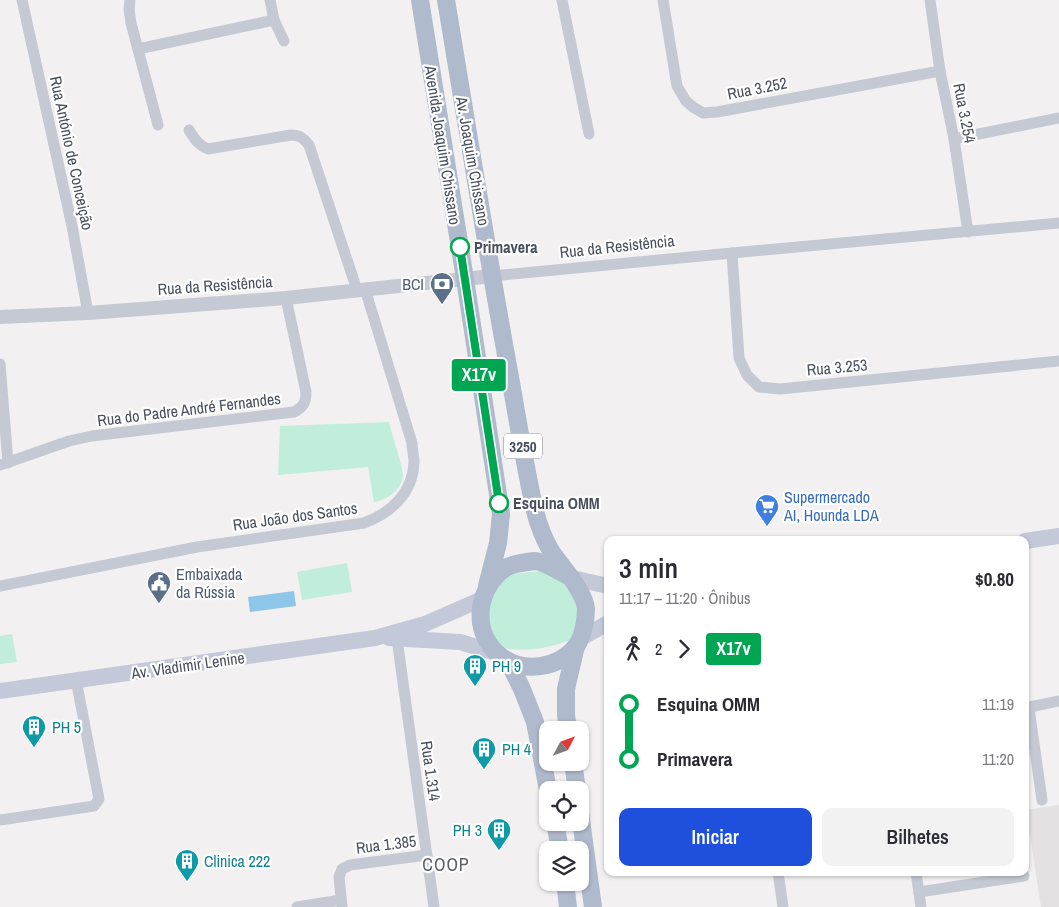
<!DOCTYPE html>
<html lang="pt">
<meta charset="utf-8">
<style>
body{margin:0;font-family:"Archivo Narrow",sans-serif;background:#f2f2f3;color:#2b2b33;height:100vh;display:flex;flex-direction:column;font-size:19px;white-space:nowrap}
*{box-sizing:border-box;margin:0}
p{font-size:16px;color:#7c7c81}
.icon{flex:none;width:28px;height:28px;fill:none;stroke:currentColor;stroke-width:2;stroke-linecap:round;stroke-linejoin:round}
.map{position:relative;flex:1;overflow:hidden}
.sheet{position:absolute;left:604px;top:536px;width:425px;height:340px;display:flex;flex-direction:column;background:#fff;border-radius:10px;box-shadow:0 1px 4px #0004}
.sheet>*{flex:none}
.badge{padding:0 10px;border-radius:4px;font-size:18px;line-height:32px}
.needle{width:32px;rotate:49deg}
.tools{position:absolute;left:539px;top:721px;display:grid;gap:10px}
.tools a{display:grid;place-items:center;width:50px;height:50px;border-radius:10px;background:#fff;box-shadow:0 1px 4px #0004;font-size:25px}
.map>.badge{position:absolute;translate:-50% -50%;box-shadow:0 0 0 2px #fff}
.legs{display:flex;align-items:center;gap:8px;height:55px;padding:0 15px;font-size:16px}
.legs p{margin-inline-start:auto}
.head{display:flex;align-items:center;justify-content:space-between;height:85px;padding:0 15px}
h1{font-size:28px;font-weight:600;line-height:38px}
.cta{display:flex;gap:10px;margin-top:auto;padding:10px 15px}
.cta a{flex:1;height:58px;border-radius:10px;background:#1f50dd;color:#fff;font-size:20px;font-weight:600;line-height:58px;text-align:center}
.cta a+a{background:#f2f2f3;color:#2b2b33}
ul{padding:0 15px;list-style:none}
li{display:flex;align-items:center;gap:18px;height:55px;font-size:19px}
li i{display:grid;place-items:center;width:8px;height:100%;margin:0 6px;background:currentColor}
li i::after{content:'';width:12px;height:12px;margin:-6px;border:4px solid;border-radius:50%;background:#fff}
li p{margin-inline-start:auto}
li:first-child i{background:linear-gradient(#0000 50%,currentColor 0)}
li:last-child i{background:linear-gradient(currentColor 50%,#0000 0)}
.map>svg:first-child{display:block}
.education{fill:#e3e1e2}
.green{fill:#c0eeda}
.water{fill:#8ec6e9}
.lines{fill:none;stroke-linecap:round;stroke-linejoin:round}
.minor{stroke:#c4c9d4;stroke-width:11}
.tertiary{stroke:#c4c9d4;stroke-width:14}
.secondary{stroke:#c3c9d8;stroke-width:16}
.primary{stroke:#b0bacd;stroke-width:18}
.line-1-casing{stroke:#fff;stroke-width:11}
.line-1{stroke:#00a651;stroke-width:8}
.stop-1-dot{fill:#fff;stroke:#00a651;stroke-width:2.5}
.labels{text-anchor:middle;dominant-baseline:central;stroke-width:4.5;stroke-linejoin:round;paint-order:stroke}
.shield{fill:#fff;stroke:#7f848e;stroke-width:1}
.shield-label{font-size:15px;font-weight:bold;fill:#484f5d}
.street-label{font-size:16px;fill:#484f5d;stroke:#fff}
.stop-label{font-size:16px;font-weight:bold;fill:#484f5d;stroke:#fff;text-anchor:start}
.service-label{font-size:16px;fill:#4e5e75;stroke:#fff;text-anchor:end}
.shop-label{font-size:16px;fill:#366cbe;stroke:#fff;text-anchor:start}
.culture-label{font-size:16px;fill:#0d838f;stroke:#fff;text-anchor:start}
.neighbourhood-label{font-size:18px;letter-spacing:1px;fill:#5c5f64;stroke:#fff}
</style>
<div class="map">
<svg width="1059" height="907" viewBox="0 0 1059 907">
<rect width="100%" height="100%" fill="#f2f0f0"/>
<polygon class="education" points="1059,805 1059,907 1041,907 1026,810"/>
<g class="green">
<path d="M389 422C391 432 403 467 403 475 401 491 388 499 374 502L368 467 278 475 280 426Z"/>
<polygon points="347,563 352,592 302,600 297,572"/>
<path d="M549 570 561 573 587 605 570 640C548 649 517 654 494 645L479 597 506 575Z"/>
<polygon points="12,634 17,662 0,664 0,636"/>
</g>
<polygon class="water" points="294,591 296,606 250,612 248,597"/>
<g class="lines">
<g class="minor">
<polyline points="22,0 72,226 88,313"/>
<polyline points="130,0 129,9 131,23 158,125"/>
<polyline points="270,0 274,20 284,41"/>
<polyline points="562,0 589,134"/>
<polyline points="663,0 677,86 686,101 693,107 703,113 717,112 940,71"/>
<polyline points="930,0 940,71 954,139 968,232"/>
<polyline points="138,49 274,20"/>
<path d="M189 130C195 139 198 145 208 149L291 135C300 135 303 138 309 145L357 290"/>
<polyline points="954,139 1059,118"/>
<polyline points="732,253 739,358 747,375 759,387 780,389 1059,361"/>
<polyline points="492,276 732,253 1059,223"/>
<polyline points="0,364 8,463"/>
<path d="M0 465 69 441 92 436 294 412C303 407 306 403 306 392L286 298"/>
<path d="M0 586 197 547 364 523C391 513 413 493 414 462 414 456 412 449 412 443L365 289"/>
<polyline points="397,639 434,907"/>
<polyline points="1025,708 1059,701"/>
<polyline points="1029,708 1042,800"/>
<polyline points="0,820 94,806 99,799 76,680"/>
<polyline points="778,872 783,907"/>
<polyline points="916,872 921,907"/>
<polyline points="919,892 1024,876"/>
<polyline points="297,907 341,900"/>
<polyline points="342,907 339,877 342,869 350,865 427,855"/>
</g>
<polyline class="tertiary" points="0,317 88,313 286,298 492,276"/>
<g class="secondary">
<polyline points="1025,541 1059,536"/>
<polyline points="572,578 608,586"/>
<polyline points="389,638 460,642 497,653"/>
<polyline points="581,638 608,623"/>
<polyline points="0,691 375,638 425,624 482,599"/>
</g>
<g class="primary">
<polyline points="420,0 465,279 501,514 498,543 487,586"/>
<path d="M446 0C467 126 487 252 510 377 518 422 525 467 535 511 538 524 545 542 553 554 562 567 585 592 586 609 586 619 583 636 577 645 559 669 522 674 499 655 470 630 477 586 507 567 513 564 527 562 535 561 543 561 564 574 572 578"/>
<polyline points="508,661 522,689 535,722 548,790"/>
<polyline points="568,730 566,715 566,689 576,646"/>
<polyline points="573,762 577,790"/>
<polyline points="580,813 593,907"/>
<polyline points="555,822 560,850"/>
<polyline points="565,882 568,907"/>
</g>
</g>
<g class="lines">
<g class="line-1-casing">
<polyline id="line-1" points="460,247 499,503"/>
</g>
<use href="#line-1" class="line-1"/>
</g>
<defs>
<g id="bank-pin" transform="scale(1.25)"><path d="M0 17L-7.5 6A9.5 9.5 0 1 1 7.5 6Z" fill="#5c6f8a" stroke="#fff"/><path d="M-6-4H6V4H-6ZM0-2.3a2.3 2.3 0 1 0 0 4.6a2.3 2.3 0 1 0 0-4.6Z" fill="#fff"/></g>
<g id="supermarket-pin" transform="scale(1.25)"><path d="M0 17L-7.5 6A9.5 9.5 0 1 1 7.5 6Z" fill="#3f7fe0" stroke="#fff"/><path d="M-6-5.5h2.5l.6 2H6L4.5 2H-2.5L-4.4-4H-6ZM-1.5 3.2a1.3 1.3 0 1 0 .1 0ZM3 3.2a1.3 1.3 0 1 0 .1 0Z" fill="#fff"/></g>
<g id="civic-pin" transform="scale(1.25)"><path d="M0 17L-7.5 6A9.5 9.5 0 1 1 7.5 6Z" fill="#5c6f8a" stroke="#fff"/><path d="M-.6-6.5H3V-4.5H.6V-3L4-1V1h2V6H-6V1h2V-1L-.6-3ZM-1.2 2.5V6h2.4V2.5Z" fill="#fff"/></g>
<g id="building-pin" transform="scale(1.25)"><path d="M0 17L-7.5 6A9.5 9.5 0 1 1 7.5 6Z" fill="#0f9aa8" stroke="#fff"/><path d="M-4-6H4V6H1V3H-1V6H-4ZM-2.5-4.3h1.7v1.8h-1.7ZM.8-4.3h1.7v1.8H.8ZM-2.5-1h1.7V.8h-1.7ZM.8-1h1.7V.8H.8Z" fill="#fff"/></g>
</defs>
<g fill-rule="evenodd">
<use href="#bank-pin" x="442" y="284"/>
<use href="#supermarket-pin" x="767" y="506"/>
<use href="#civic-pin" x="159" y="583"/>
<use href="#building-pin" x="475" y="666"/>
<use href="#building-pin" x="34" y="727"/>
<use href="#building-pin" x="484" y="749"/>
<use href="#building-pin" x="499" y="830"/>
<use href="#building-pin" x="187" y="861"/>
</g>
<g class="stop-1-dot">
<circle cx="460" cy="247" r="9"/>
<circle cx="499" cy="503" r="9"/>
</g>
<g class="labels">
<rect class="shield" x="504" y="433.5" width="38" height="25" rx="4"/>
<g class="shield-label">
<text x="523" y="446">3250</text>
</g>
<g class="street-label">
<text transform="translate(757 88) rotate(-11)">Rua 3.252</text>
<text transform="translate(965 113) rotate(79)">Rua 3.254</text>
<text transform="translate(443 145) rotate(81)">Avenida Joaquim Chissano</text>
<text transform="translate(72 153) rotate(78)">Rua António de Conceição</text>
<text transform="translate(473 161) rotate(80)">Av. Joaquim Chissano</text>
<text transform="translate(617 246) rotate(-6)">Rua da Resistência</text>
<text transform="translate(215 285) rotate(-4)">Rua da Resistência</text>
<text transform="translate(837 367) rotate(-5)">Rua 3.253</text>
<text transform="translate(189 409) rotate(-7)">Rua do Padre André Fernandes</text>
<text transform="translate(295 516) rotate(-8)">Rua João dos Santos</text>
<text transform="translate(188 665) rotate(-8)">Av. Vladimir Lenine</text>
<text transform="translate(431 771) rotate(82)">Rua 1.314</text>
<text transform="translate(386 844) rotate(-7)">Rua 1.385</text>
</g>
<g class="stop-label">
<text x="474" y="247">Primavera</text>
<text x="513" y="503">Esquina OMM</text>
</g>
<g class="service-label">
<text x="424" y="284">BCI</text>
<text x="176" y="574" text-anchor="start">Embaixada<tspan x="176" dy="18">da Rússia</tspan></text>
</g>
<g class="shop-label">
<text x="784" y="497">Supermercado<tspan x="784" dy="18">AI, Hounda LDA</tspan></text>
</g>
<g class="culture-label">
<text x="492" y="666">PH 9</text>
<text x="52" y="727">PH 5</text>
<text x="502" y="749">PH 4</text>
<text x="482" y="830" text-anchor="end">PH 3</text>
<text x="204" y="861">Clinica 222</text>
</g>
<g class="neighbourhood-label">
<text x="446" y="864">COOP</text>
</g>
</g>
</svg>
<div class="tools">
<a><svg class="needle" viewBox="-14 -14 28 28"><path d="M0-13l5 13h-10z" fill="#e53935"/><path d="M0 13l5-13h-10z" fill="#7c7c81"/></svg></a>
<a><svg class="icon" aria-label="locate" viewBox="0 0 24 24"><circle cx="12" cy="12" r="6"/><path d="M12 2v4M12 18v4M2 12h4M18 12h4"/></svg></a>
<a><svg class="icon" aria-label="layers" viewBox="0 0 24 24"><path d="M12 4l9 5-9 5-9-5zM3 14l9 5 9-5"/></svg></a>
</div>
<b class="badge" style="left:479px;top:375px;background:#00a651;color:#fff">X17v</b>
<section class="sheet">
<div class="head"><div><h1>3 min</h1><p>11:17 – 11:20 · Ônibus</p></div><b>$0.80</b></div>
<div class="legs"><svg class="icon" aria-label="walk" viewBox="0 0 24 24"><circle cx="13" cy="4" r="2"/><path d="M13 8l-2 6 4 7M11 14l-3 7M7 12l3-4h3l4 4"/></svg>2<svg class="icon" aria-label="forward" viewBox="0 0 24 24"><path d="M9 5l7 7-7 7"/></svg><b class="badge" style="background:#00a651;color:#fff">X17v</b></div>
<ul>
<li><i style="color:#00a651"></i><b>Esquina OMM</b><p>11:19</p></li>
<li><i style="color:#00a651"></i><b>Primavera</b><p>11:20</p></li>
</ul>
<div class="cta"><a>Iniciar</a><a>Bilhetes</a></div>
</section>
</div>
